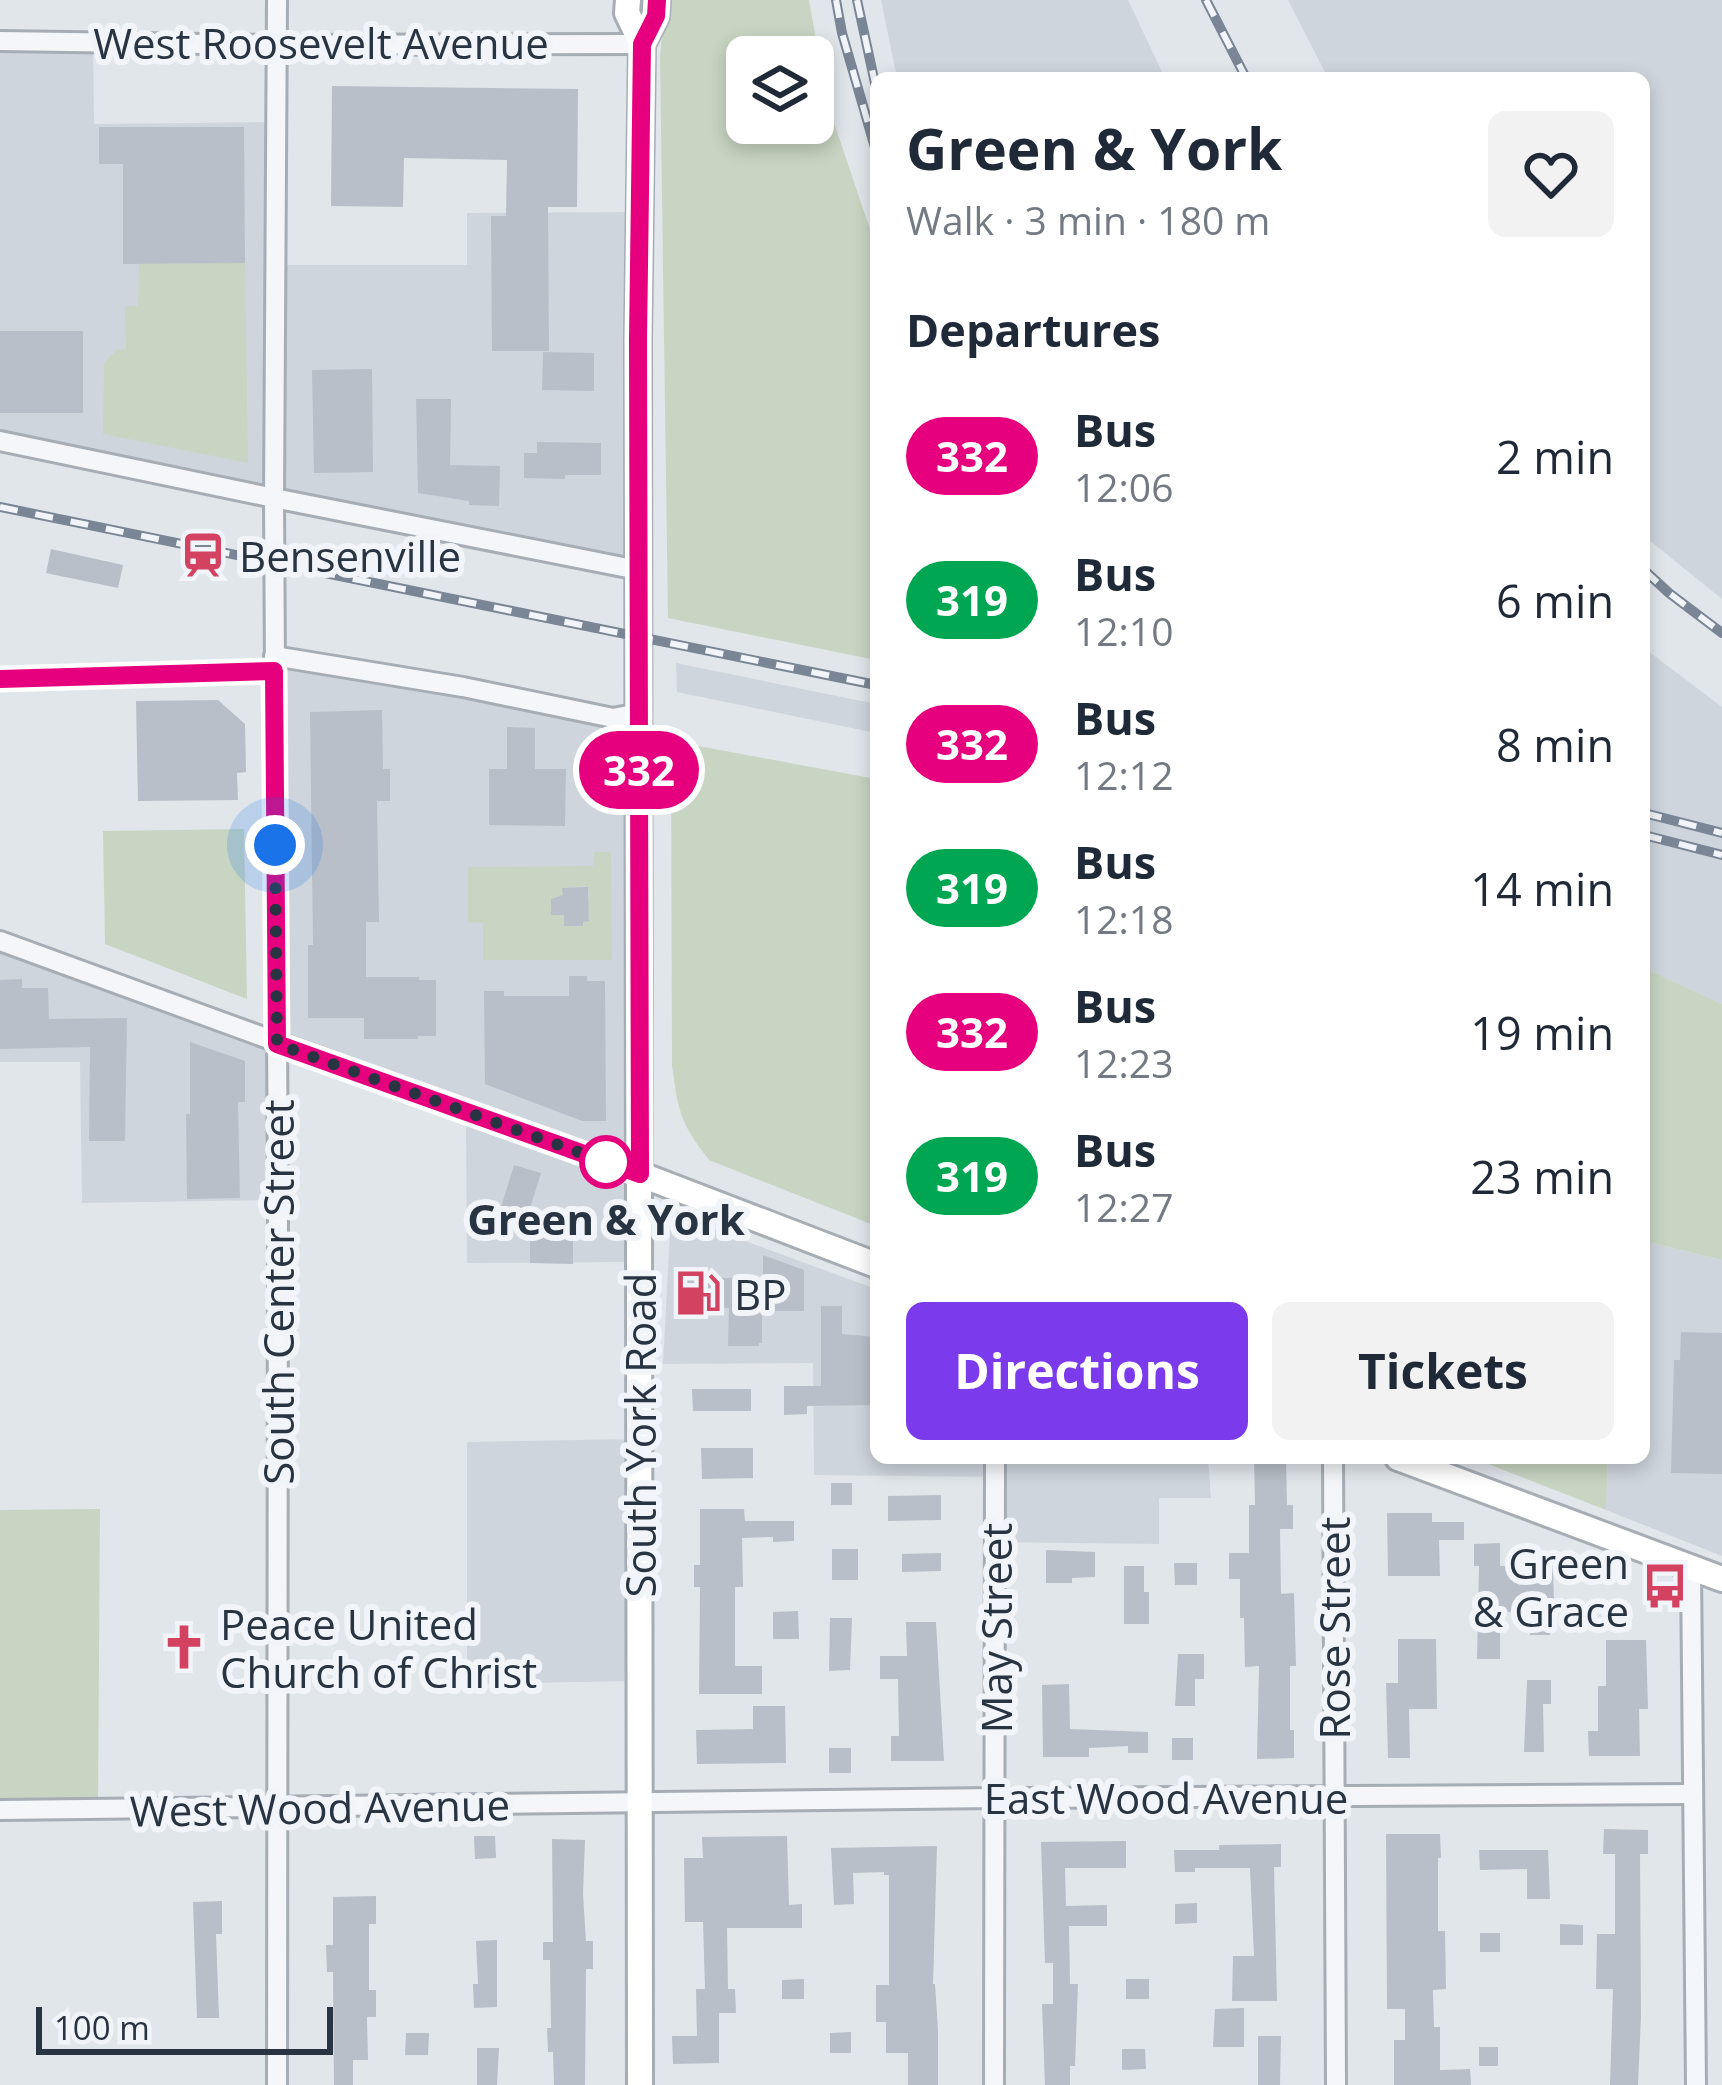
<!DOCTYPE html>
<meta charset="utf-8">
<style>
body{margin:0;font-family:"Open Sans",sans-serif;background:#f2f2f3;color:#1f2937;height:100vh;display:flex;flex-direction:column;font-size:45px;white-space:nowrap}
*{box-sizing:border-box;margin:0}
p{font-size:39px;color:#747a83}
.icon{flex:none;width:66px;height:66px;fill:none;stroke:currentColor;stroke-width:2;stroke-linecap:round;stroke-linejoin:round}
.map{position:relative;flex:1;overflow:hidden}
.side{position:absolute;left:870px;top:72px;width:780px;height:1392px;display:flex;flex-direction:column;background:#fff;border-radius:18px;box-shadow:0 6px 18px #0003}
.side>*{flex:none}
.badge{padding:0 24px;border-radius:39px;font-size:42px;line-height:78px}
.controls{position:absolute;left:726px;top:36px;display:grid;gap:24px}
.controls a{display:grid;place-items:center;width:108px;height:108px;border-radius:18px;background:#fff;box-shadow:0 6px 18px #0003;font-size:60px}
.scale{position:absolute;left:36px;bottom:30px;width:297px;box-sizing:border-box;padding-left:12px;border:6px solid #293443;border-top:0;font-size:33px;line-height:42px;white-space:nowrap;color:#293443;-webkit-text-stroke:9px #f1f4f8;paint-order:stroke}
.you{position:absolute;width:60px;height:60px;margin:-30px;border:9px solid #fff;border-radius:50%;background:#1a73e8;box-shadow:0 0 0 18px #1a73e833}
.map>.badge{position:absolute;translate:-50% -50%;box-shadow:0 0 0 6px #fff}
h2{padding:0 36px;font-size:45px;line-height:108px}
.round{display:grid;place-items:center;flex:none;width:126px;height:126px;border-radius:18px;background:#f2f2f3}
.overview{display:flex;align-items:center;justify-content:space-between;height:204px;padding:0 36px}
h1{font-size:57px;font-weight:700;line-height:90px}
.primary-button{display:flex;gap:24px;margin-top:auto;padding:24px 36px}
.primary-button a{flex:1;height:138px;border-radius:18px;background:#7c3aed;color:#fff;font-size:48px;font-weight:700;line-height:138px;text-align:center}
.primary-button a+a{background:#f2f2f3;color:#1f2937}
ul{padding:0;list-style:none}
li{display:flex;align-items:center;gap:36px;height:144px;padding:0 36px}
li div{flex:1}
li b{display:block;font-size:45px}
li em{font-style:normal}
li .badge{min-width:132px;font-weight:700;text-align:center}
.map>svg:first-child{display:block}
.built{fill:#cfd5dd}
.green{fill:#c8d5c2;fill-rule:evenodd}
.building{fill:#b8bfc8}
.lines{fill:none;stroke-linecap:round;stroke-linejoin:round}
.street-casing{stroke:#a6adb5;stroke-width:24}
.secondary-casing{stroke:#a6adb5;stroke-width:30}
.street{stroke:#f4f6f9;stroke-width:18}
.secondary{stroke:#fff;stroke-width:24}
.rail-casing{stroke:#7a8695;stroke-width:10}
.rail{stroke:#f1f4f8;stroke-width:6;stroke-dasharray:18;stroke-linecap:butt}
.line-casing{stroke:#fff;stroke-width:27}
.line{stroke:#e6007e;stroke-width:18}
.walk{stroke:#293443;stroke-width:12;stroke-dasharray:0 21.6}
.stop-dot{fill:#fff;stroke:#e6007e;stroke-width:6}
.labels{text-anchor:middle;dominant-baseline:central;stroke-width:12;stroke-linejoin:round;paint-order:stroke}
.street-label{font-size:42px;fill:#293443;stroke:#f1f4f8}
.poi-label{font-size:42px;fill:#293443;stroke:#f1f4f8;text-anchor:start}
.stop-label{font-size:42px;font-weight:bold;fill:#293443;stroke:#f1f4f8}
</style>
<div class="map">
<svg width="1722" height="2085" viewBox="0 0 1722 2085">
<rect width="100%" height="100%" fill="#e1e6eb"/>
<g class="built">
<polygon points="881,0 1128,0 1165,78 897,78"/>
<polygon points="1288,0 1722,0 1722,599 1644,536 1644,78 1328,78"/>
<polygon points="0,48 93,48 94,124 273,122 272,265 467,265 467,213 633,212 635,565 0,436"/>
<polygon points="1644,648 1722,707 1722,1004 1644,968"/>
<polygon points="279,653 633,729 634,1167 282,1040"/>
<polygon points="676,663 876,704 876,733 677,692"/>
<polygon points="0,945 273,1047 275,1200 82,1203 80,1062 0,1062"/>
<polygon points="466,1115 635,1176 635,1262 467,1263"/>
<polygon points="671,1214 876,1289 876,1458 1208,1458 1211,1498 1159,1498 1159,1544 991,1542 992,1477 814,1475 813,1363 663,1364"/>
<polygon points="1644,1241 1722,1260 1722,1556 1606,1510 1608,1458 1644,1458"/>
<polygon points="635,1439 636,1681 467,1684 467,1442"/>
</g>
<g class="green">
<path d="M666 0H809L827 102 876 247V660L668 618 660 56ZM747 57H813V123H747Z"/>
<polygon points="139,263 245,263 248,463 103,434 104,363 117,350 126,349 125,306 138,306"/>
<path d="M671 741 876 779V1226L709 1160C680 1123 678 1111 672 1065Z"/>
<polygon points="244,829 247,999 105,944 103,831"/>
<path d="M594 852H611L612 960H483V923L468 922V867L593 866ZM586 886 590 893 583 926H564V915L551 914V900L563 895V888Z"/>
<polygon points="1644,968 1722,1004 1722,1260 1644,1241"/>
<polygon points="1473,1458 1608,1458 1606,1510"/>
<polygon points="100,1509 98,1804 0,1805 0,1510"/>
</g>
<g class="building">
<polygon points="332,86 578,89 577,207 548,207 549,351 492,351 491,216 506,216 507,160 404,158 403,207 331,206"/>
<polygon points="99,127 244,127 245,263 123,264 123,164 99,164"/>
<rect x="0" y="331" width="83" height="82"/>
<polygon points="543,352 594,353 594,391 542,390"/>
<polygon points="372,369 373,472 314,473 312,370"/>
<polygon points="416,399 451,399 450,465 500,466 499,506 469,505 469,501 418,493"/>
<polygon points="537,442 601,443 601,475 565,475 565,479 524,478 524,453 537,453"/>
<polygon points="51,549 123,565 118,588 46,573"/>
<polygon points="218,700 245,724 246,772 237,773 238,800 138,801 136,701"/>
<polygon points="382,710 383,769 390,769 390,801 377,801 379,922 366,922 366,977 419,977 419,980 436,980 436,1036 418,1036 418,1039 364,1039 364,1018 308,1018 308,945 313,945 310,712"/>
<polygon points="507,727 535,728 535,769 566,769 565,826 489,825 489,769 507,769"/>
<polygon points="588,887 589,921 583,922 583,926 564,926 564,915 551,915 551,899 563,895 562,888"/>
<polygon points="569,976 587,976 587,981 605,981 606,1121 582,1121 485,1084 484,991 504,991 504,996 569,996"/>
<polygon points="22,979 22,988 48,988 49,1019 127,1018 125,1141 89,1141 90,1047 0,1049 0,980"/>
<polygon points="190,1042 245,1061 245,1102 238,1102 240,1198 187,1199 186,1114 190,1114"/>
<polygon points="514,1165 541,1173 528,1215 501,1207"/>
<polygon points="530,1216 573,1216 573,1264 530,1263"/>
<polygon points="763,1255 804,1270 804,1311 762,1311 762,1343 759,1343 759,1346 728,1346 729,1308 676,1308 676,1278 763,1278"/>
<polygon points="821,1306 842,1306 842,1334 876,1337 876,1405 807,1406 807,1414 784,1415 784,1386 821,1386"/>
<polygon points="1681,1332 1722,1333 1722,1474 1671,1473 1674,1360 1680,1360"/>
<polygon points="692,1389 751,1389 751,1411 693,1411"/>
<polygon points="701,1448 753,1448 753,1478 702,1479"/>
<polygon points="1254,1458 1286,1458 1287,1505 1293,1505 1293,1529 1280,1529 1281,1594 1294,1593 1296,1666 1290,1666 1290,1730 1294,1730 1294,1758 1257,1759 1259,1666 1245,1667 1244,1618 1240,1618 1240,1579 1229,1579 1229,1553 1249,1553 1249,1505 1255,1505"/>
<rect x="831" y="1483" width="21" height="22"/>
<polygon points="941,1495 941,1520 888,1521 888,1496"/>
<polygon points="700,1509 744,1509 745,1521 794,1521 794,1541 773,1542 773,1537 742,1538 743,1587 735,1587 735,1666 762,1666 762,1694 699,1694 700,1587 694,1587 694,1565 700,1565"/>
<polygon points="1387,1513 1432,1513 1432,1522 1464,1522 1464,1540 1439,1540 1440,1576 1388,1576"/>
<polygon points="1500,1543 1500,1566 1553,1565 1554,1604 1550,1604 1550,1635 1530,1635 1530,1612 1500,1612 1500,1659 1477,1659 1479,1566 1474,1566 1474,1544"/>
<rect x="832" y="1549" width="26" height="31"/>
<polygon points="1046,1550 1095,1552 1095,1577 1072,1578 1072,1583 1046,1583"/>
<polygon points="941,1553 941,1571 902,1572 902,1554"/>
<polygon points="1174,1563 1197,1563 1197,1585 1175,1585"/>
<polygon points="1124,1566 1144,1566 1144,1592 1149,1592 1149,1624 1124,1624"/>
<polygon points="798,1611 799,1639 773,1639 773,1612"/>
<polygon points="830,1618 852,1618 850,1670 829,1671"/>
<polygon points="906,1622 936,1622 944,1761 891,1761 891,1736 899,1736 898,1679 880,1679 880,1656 907,1656"/>
<polygon points="1398,1639 1436,1639 1437,1709 1409,1709 1410,1758 1388,1758 1386,1683 1398,1683"/>
<polygon points="1606,1640 1646,1640 1648,1709 1639,1709 1640,1756 1589,1756 1588,1731 1598,1731 1598,1686 1606,1686"/>
<polygon points="1178,1654 1204,1654 1204,1679 1195,1679 1195,1706 1175,1706"/>
<polygon points="1527,1680 1551,1680 1551,1704 1543,1704 1544,1752 1524,1752"/>
<polygon points="1069,1684 1070,1729 1148,1732 1148,1753 1128,1753 1128,1746 1089,1748 1089,1757 1043,1757 1042,1685"/>
<polygon points="753,1706 785,1706 786,1763 697,1764 696,1730 753,1729"/>
<rect x="1172" y="1738" width="21" height="22"/>
<rect x="829" y="1748" width="22" height="25"/>
<polygon points="1604,1829 1648,1830 1648,1854 1640,1854 1641,2016 1638,2085 1610,2085 1613,1989 1596,1989 1597,1934 1615,1934 1615,1854 1603,1854"/>
<polygon points="1386,1834 1440,1834 1441,1858 1438,1858 1438,1931 1445,1931 1446,1989 1433,1990 1434,2027 1440,2027 1440,2070 1470,2069 1471,2085 1394,2085 1394,2040 1405,2040 1405,2009 1387,2009"/>
<polygon points="474,1836 495,1836 496,1858 475,1859"/>
<polygon points="787,1836 789,1905 802,1904 802,1928 727,1928 728,1989 735,1989 736,2013 719,2013 719,2063 673,2064 672,2036 697,2036 696,1989 705,1989 703,1922 685,1922 684,1858 703,1858 702,1837"/>
<polygon points="552,1839 585,1840 583,1894 586,1941 593,1941 593,1969 586,1969 585,2085 554,2085 553,2052 548,2052 547,2028 551,2028 550,1960 543,1960 543,1942 553,1942"/>
<polygon points="1126,1841 1126,1868 1065,1868 1066,1906 1107,1905 1107,1926 1069,1926 1070,1984 1078,1984 1075,2066 1070,2066 1070,2085 1045,2085 1042,2004 1053,2004 1053,1963 1045,1963 1041,1842"/>
<polygon points="1281,1844 1281,1867 1274,1867 1277,2001 1232,2001 1233,1956 1254,1956 1250,1868 1195,1868 1195,1872 1175,1872 1174,1850 1219,1850 1219,1845"/>
<polygon points="937,1846 933,1984 935,1984 938,2030 938,2085 908,2085 908,2053 886,2053 886,2022 876,2022 876,1985 889,1985 889,1875 884,1875 884,1872 853,1873 854,1904 834,1905 831,1848"/>
<polygon points="1479,1850 1548,1850 1550,1899 1527,1899 1527,1869 1480,1870"/>
<polygon points="376,1896 376,1924 369,1924 369,1990 376,1990 376,2017 367,2017 368,2060 353,2060 353,2085 334,2085 333,1972 327,1972 326,1945 333,1945 333,1897"/>
<polygon points="222,1901 222,1934 216,1934 219,2018 197,2018 193,1902"/>
<polygon points="1197,1903 1197,1923 1175,1924 1175,1904"/>
<polygon points="1560,1924 1583,1925 1583,1945 1560,1945"/>
<rect x="1480" y="1933" width="20" height="19"/>
<polygon points="497,1940 497,2007 474,2008 473,1984 478,1984 476,1941"/>
<polygon points="804,1979 804,1999 782,1999 782,1980"/>
<rect x="1126" y="1979" width="23" height="20"/>
<polygon points="1244,2008 1244,2047 1213,2047 1215,2009"/>
<polygon points="851,2032 851,2053 830,2053 830,2033"/>
<polygon points="406,2033 429,2033 428,2055 405,2055"/>
<polygon points="1258,2036 1281,2036 1280,2085 1258,2085"/>
<rect x="1479" y="2047" width="19" height="19"/>
<polygon points="477,2048 499,2048 497,2085 477,2085"/>
<polygon points="1122,2049 1145,2049 1146,2069 1122,2070"/>
</g>
<g class="lines">
<g class="street-casing">
<g id="street">
<polyline points="0,41 277,45 642,44"/>
<polyline points="0,441 274,498 638,570"/>
<polyline points="274,656 463,687 613,718 639,713"/>
<polyline points="0,941 639,1174"/>
<polyline points="1333,1458 1336,2085"/>
<polyline points="1691,1568 1696,2085"/>
<polyline points="0,1810 995,1798 1692,1794"/>
<polyline points="277,2085 278,1203 274,498 277,0"/>
<polyline points="994,2085 995,1458"/>
</g>
</g>
<g class="secondary-casing">
<g id="secondary">
<polyline points="628,0 627,13 642,44"/>
<polyline points="639,1174 876,1265"/>
<polyline points="1398,1458 1722,1579"/>
<polyline points="640,2085 638,340 642,44 656,16 657,0"/>
</g>
</g>
<use href="#street" class="street"/>
<use href="#secondary" class="secondary"/>
<g class="rail-casing">
<g id="rail">
<polyline points="836,0 842,33 876,151"/>
<polyline points="857,0 876,88"/>
<polyline points="1206,0 1246,78"/>
<polyline points="0,507 876,685"/>
<polyline points="1644,570 1669,593 1722,633"/>
<polyline points="1644,813 1722,833"/>
<polyline points="1644,835 1722,855"/>
</g>
</g>
<use href="#rail" class="rail"/>
</g>
<g class="lines">
<g class="line-casing">
<polyline id="line" points="0,679 274,671 277,1044 640,1174 638,340 642,44 656,16 657,0"/>
</g>
<use href="#line" class="line"/>
<polyline class="walk" points="275,845 277,1044 606,1162"/>
</g>
<defs>
<g id="station-bare" transform="scale(3.6)"><path d="M-3-6H3Q5-6 5-4V2Q5 4 3 4L4.5 6H3L1.5 4h-3L-3 6H-4.5L-3 4Q-5 4-5 2V-4Q-5-6-3-6ZM-3.5-4v3h7v-3ZM-3.5 1v1.5H-2V1ZM2 1v1.5H3.5V1Z" fill="#d44261" stroke="#f1f4f8" stroke-width="2.5" paint-order="stroke"/></g>
<g id="fuel-bare" transform="scale(3.6)"><path d="M-5.5-6h7V0h2V4h1.3V-2.5L3-4.5l.8-.8L6-3V5H2.5V1h-1V6h-7ZM-4.2-4.7v3.2H.2V-4.7Z" fill="#d44261" stroke="#f1f4f8" stroke-width="2.5" paint-order="stroke"/></g>
<g id="bus-bare" transform="scale(3.6)"><path d="M-5-6H5V4H4V6H2V4H-2V6H-4V4H-5ZM-3.5-4V0h7V-4ZM-3.5 1.2v1.5H-2V1.2ZM2 1.2v1.5H3.5V1.2Z" fill="#d44261" stroke="#f1f4f8" stroke-width="2.5" paint-order="stroke"/></g>
<g id="church-bare" transform="scale(3.6)"><path d="M-1.2-6h2.4v3.5h3.3v2.4h-3.3V6h-2.4V-.1h-3.3v-2.4h3.3Z" fill="#d44261" stroke="#f1f4f8" stroke-width="2.5" paint-order="stroke"/></g>
</defs>
<g fill-rule="evenodd">
<use href="#station-bare" x="203" y="555"/>
<use href="#fuel-bare" x="698" y="1293"/>
<use href="#bus-bare" x="1665" y="1586"/>
<use href="#church-bare" x="184" y="1647"/>
</g>
<circle class="stop-dot" cx="606" cy="1162" r="24"/>
<g class="labels">
<g class="street-label">
<text x="321" y="42">West Roosevelt Avenue</text>
<text transform="translate(277 1292) rotate(-90)">South Center Street</text>
<text transform="translate(639 1435) rotate(-90)">South York Road</text>
<text transform="translate(995 1628) rotate(-90)">May Street</text>
<text transform="translate(1333 1628) rotate(-90)">Rose Street</text>
<text x="1166" y="1797">East Wood Avenue</text>
<text transform="translate(320 1807) rotate(-1)">West Wood Avenue</text>
</g>
<g class="poi-label">
<text x="239" y="555">Bensenville</text>
<text x="734" y="1293">BP</text>
<text x="1629" y="1562" text-anchor="end">Green<tspan x="1629" dy="48">&amp; Grace</tspan></text>
<text x="220" y="1623">Peace United<tspan x="220" dy="48">Church of Christ</tspan></text>
</g>
<g class="stop-label">
<text x="606" y="1218">Green &amp; York</text>
</g>
</g>
</svg>
<div class="controls">
<a><svg class="icon" aria-label="layers" viewBox="0 0 24 24"><path d="M12 4l9 5-9 5-9-5zM3 14l9 5 9-5"/></svg></a>
</div>
<div class="scale">100 m</div>
<div class="you" style="left:275px;top:845px"></div>
<b class="badge" style="left:639px;top:770px;background:#e6007e;color:#fff">332</b>
<section class="side">
<div class="overview"><div><h1>Green &amp; York</h1><p>Walk · 3 min · 180 m</p></div><a class="round"><svg class="icon" aria-label="heart" viewBox="0 0 24 24"><path d="M12 20l-8-8c-3-5 5-10 8-4 3-6 11-1 8 4z"/></svg></a></div>
<h2>Departures</h2>
<ul>
<li><span class="badge" style="background:#e6007e;color:#fff">332</span><div><b>Bus</b><p>12:06</p></div><em>2 min</em></li>
<li><span class="badge" style="background:#00a651;color:#fff">319</span><div><b>Bus</b><p>12:10</p></div><em>6 min</em></li>
<li><span class="badge" style="background:#e6007e;color:#fff">332</span><div><b>Bus</b><p>12:12</p></div><em>8 min</em></li>
<li><span class="badge" style="background:#00a651;color:#fff">319</span><div><b>Bus</b><p>12:18</p></div><em>14 min</em></li>
<li><span class="badge" style="background:#e6007e;color:#fff">332</span><div><b>Bus</b><p>12:23</p></div><em>19 min</em></li>
<li><span class="badge" style="background:#00a651;color:#fff">319</span><div><b>Bus</b><p>12:27</p></div><em>23 min</em></li>
</ul>
<div class="primary-button"><a>Directions</a><a>Tickets</a></div>
</section>
</div>
